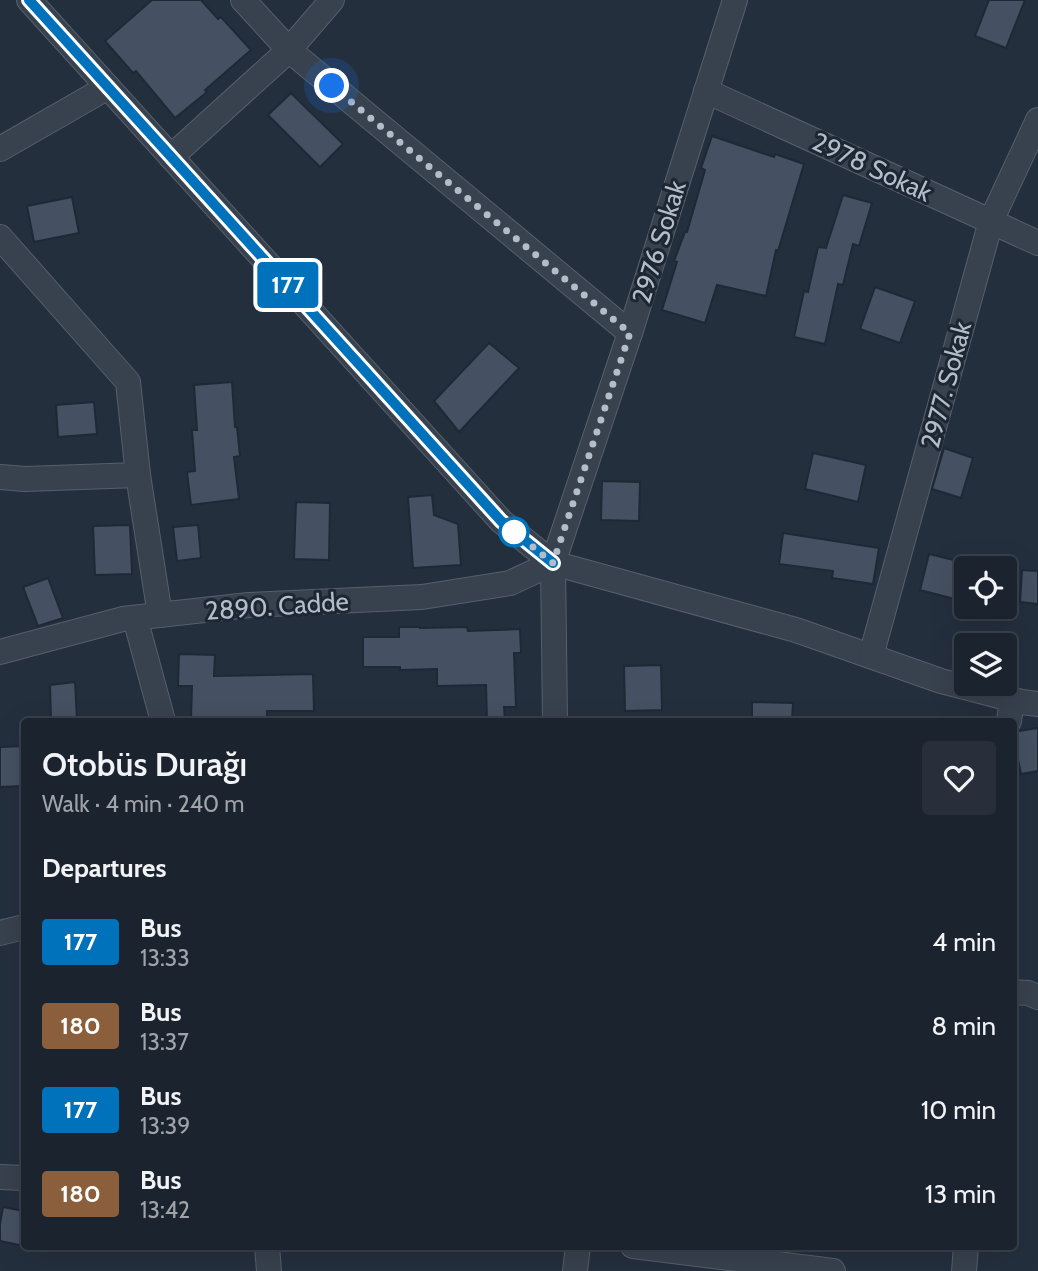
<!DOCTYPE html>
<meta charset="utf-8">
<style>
body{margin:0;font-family:Cabin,sans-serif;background:#282f3a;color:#f1f3f6;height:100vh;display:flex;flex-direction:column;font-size:26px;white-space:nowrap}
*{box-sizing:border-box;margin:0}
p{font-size:23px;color:#a0a4aa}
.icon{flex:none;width:38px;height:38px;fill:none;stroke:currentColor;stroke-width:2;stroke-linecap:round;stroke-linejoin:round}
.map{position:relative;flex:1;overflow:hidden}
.panel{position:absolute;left:21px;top:718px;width:996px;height:532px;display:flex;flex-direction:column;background:#1b232e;border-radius:7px;box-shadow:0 7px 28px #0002,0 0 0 2px #39404a}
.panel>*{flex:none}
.badge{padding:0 14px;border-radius:5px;font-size:24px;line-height:46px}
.controls{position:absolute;left:954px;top:556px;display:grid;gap:14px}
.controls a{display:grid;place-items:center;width:63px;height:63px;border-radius:7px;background:#1b232e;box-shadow:0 7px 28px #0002,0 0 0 2px #39404a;font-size:35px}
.you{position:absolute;width:35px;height:35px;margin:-18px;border:5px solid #fff;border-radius:50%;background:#1a73e8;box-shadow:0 0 0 10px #1a73e833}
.map>.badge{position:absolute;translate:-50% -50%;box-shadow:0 0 0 4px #fff}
h2{padding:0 21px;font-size:26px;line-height:63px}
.round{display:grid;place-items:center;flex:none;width:74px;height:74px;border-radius:7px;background:#282f3a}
.overview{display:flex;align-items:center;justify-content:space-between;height:119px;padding:0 21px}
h1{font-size:33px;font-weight:600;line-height:52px}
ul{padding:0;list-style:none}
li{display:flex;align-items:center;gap:21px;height:84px;padding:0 21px}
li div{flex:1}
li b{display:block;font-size:26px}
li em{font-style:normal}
li .badge{min-width:77px;font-weight:700;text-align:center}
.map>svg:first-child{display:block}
.building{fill:#455162;stroke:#1f2835;stroke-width:2}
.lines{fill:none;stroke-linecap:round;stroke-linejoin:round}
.minor-casing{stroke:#565f6c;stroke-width:26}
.minor{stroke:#38414e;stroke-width:24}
.line-casing{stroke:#fff;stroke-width:16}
.line{stroke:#0072bc;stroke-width:10}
.walk{stroke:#b4bcc9;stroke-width:7;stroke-dasharray:0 12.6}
.stop-dot{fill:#fff;stroke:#0072bc;stroke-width:3.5}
.labels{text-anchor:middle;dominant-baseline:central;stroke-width:6;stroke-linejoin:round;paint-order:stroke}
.street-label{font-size:26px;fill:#b4bcc9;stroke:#1d2633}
</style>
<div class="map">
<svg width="1038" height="1271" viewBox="0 0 1038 1271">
<rect width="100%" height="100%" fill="#242f3e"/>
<g class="building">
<polygon points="152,0 201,0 218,19 221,17 251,50 205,90 207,92 175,118 136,71 133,73 105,41"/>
<polygon points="989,0 1025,0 1006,48 975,36"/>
<polygon points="291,93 343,144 320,167 268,115"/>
<polygon points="712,136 774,157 775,154 804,164 778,251 776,250 766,296 717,285 705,323 662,310 677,262 674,261 685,232 687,232 705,170 701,168"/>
<polygon points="843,195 872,203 859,246 853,244 843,285 838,284 825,344 794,337 804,291 808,292 818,247 826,248"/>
<polygon points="72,197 79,233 34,242 27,206"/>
<polygon points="875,287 915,301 900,343 860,329"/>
<polygon points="489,343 519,368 459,432 434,401"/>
<polygon points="232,382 235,427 237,427 240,456 234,457 239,499 191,505 187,472 195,471 192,430 197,430 194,385"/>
<polygon points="94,402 97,434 58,437 56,405"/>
<polygon points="944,448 973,458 961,498 932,489"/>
<polygon points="813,453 866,465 858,502 805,489"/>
<polygon points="602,481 640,482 639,521 601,520"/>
<polygon points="432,495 434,515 458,524 461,565 413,568 408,497"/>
<polygon points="296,502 330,503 329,560 294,559"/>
<polygon points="130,525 132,574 95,575 93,526"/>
<polygon points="198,525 201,558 177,561 173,527"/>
<polygon points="783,533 879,548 873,584 832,578 833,571 779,564"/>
<polygon points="929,554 966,563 966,602 920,590"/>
<polygon points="1022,570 1038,571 1038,604 1020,602"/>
<polygon points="48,578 63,618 38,626 23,587"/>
<polygon points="399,627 420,627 420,628 467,627 468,631 520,629 521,653 514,653 516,707 504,707 505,721 487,721 486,685 437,686 437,669 400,670 400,667 363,667 363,637 399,637"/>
<polygon points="179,654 215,655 214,676 313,674 314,711 267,711 267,721 231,721 231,719 191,718 192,686 178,686"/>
<polygon points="661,665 662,710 625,711 624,666"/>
<polygon points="75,682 77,720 51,720 50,685"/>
<polygon points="752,702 793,703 792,721 752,721"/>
<polygon points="1038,728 1038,771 1021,774 1013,735 1019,731"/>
<polygon points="24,746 24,786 0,787 0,747"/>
<polygon points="3,1207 24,1211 24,1246 0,1241 0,1224"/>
</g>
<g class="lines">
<g class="minor-casing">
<g id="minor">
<polyline points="29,0 501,521 553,563 796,630 941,681 1022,702 1038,704"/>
<polyline points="332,0 289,50 630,333"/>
<polyline points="706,91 1038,243"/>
<polyline points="0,149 108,87"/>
<polyline points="171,157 289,50 243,0"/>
<polyline points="0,237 128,382 138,475 160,615"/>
<polyline points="0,477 25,479 138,475"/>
<polyline points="135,618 163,721"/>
<polyline points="0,652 123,619 249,605 422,597 510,583 553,563"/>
<polyline points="871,656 991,221 1038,120"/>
<polyline points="555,721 553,563 630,333 735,0"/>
<polyline points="1009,721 1012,699"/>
<polyline points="0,933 24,927"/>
<polyline points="1013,992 1028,993 1038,997"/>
<polyline points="0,1177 24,1178"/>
<polyline points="267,1246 269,1271"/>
<polyline points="633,1246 833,1271"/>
<polyline points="575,1271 578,1246"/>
<polyline points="964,1271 966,1246"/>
</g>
</g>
<use href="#minor" class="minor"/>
</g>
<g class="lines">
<g class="line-casing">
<polyline id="line" points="29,0 501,521 553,563"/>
</g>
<use href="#line" class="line"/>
<polyline class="walk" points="332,86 630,333 553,563 514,532"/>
</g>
<circle class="stop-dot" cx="514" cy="532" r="14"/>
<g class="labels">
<g class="street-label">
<text transform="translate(872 167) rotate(25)">2978 Sokak</text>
<text transform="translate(659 242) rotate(-73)">2976 Sokak</text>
<text transform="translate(946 385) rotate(-75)">2977. Sokak</text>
<text transform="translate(277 606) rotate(-4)">2890. Cadde</text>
</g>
</g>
</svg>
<div class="controls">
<a><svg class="icon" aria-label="locate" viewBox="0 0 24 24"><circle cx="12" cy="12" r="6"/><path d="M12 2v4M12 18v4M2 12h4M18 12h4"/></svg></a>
<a><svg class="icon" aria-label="layers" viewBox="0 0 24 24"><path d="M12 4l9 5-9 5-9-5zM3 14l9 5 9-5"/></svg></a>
</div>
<div class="you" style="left:332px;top:86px"></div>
<b class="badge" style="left:288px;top:285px;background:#0072bc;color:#fff">177</b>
<section class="panel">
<div class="overview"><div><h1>Otobüs Durağı</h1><p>Walk · 4 min · 240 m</p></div><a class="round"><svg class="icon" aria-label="heart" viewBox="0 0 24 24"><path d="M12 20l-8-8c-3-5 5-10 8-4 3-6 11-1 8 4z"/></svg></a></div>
<h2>Departures</h2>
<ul>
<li><span class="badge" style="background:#0072bc;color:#fff">177</span><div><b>Bus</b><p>13:33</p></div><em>4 min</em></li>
<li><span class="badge" style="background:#8b5e3c;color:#fff">180</span><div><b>Bus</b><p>13:37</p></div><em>8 min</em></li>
<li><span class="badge" style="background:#0072bc;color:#fff">177</span><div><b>Bus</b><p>13:39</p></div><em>10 min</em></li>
<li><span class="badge" style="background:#8b5e3c;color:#fff">180</span><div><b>Bus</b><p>13:42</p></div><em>13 min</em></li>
</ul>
</section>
</div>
